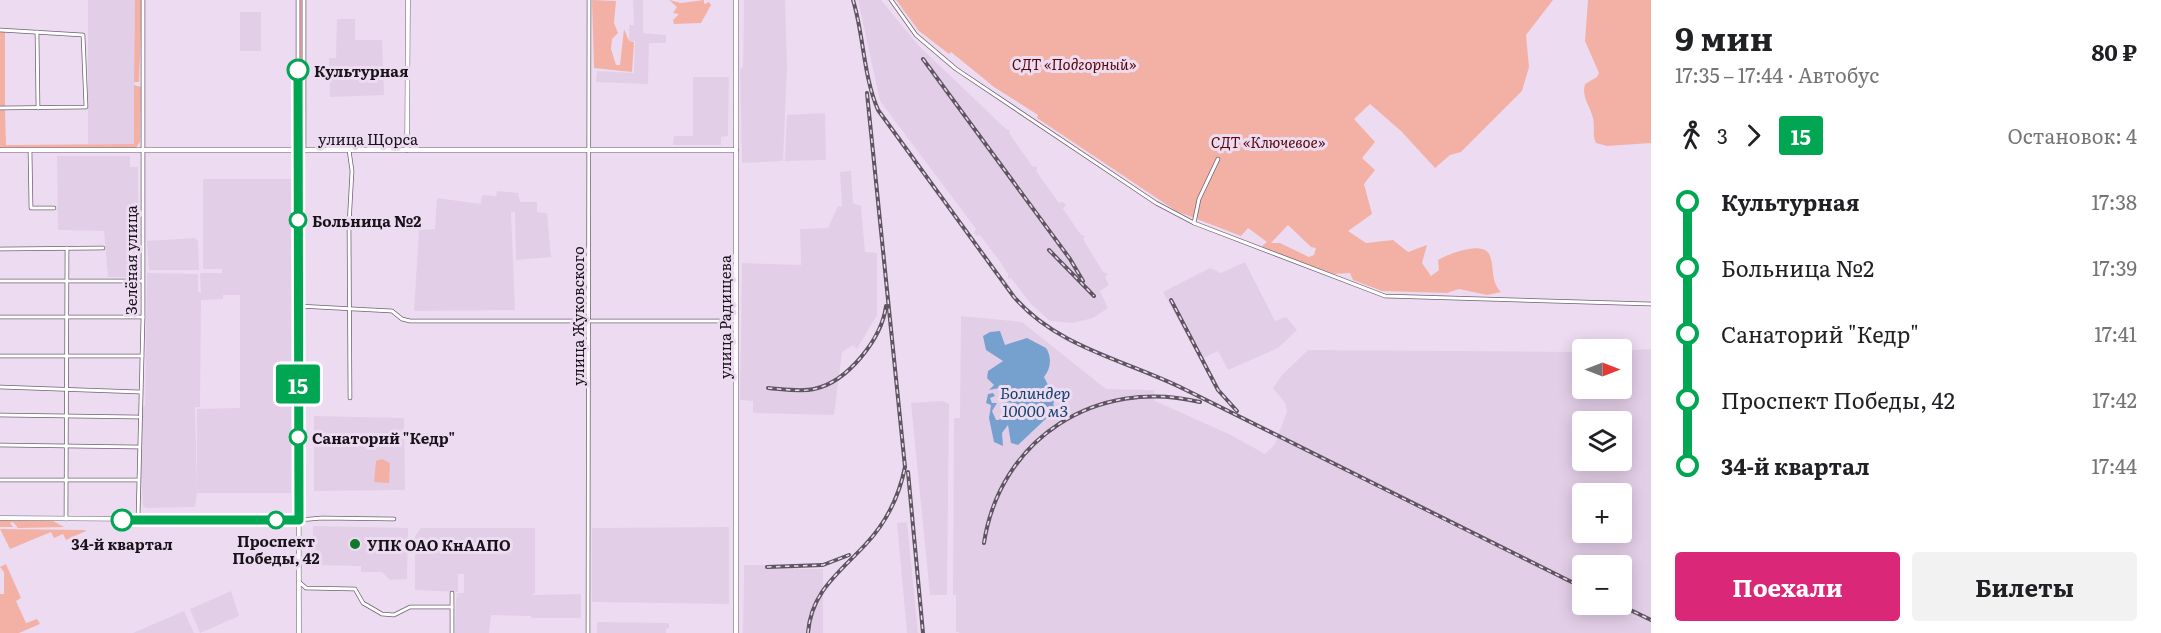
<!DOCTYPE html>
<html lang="ru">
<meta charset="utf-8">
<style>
body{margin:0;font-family:Literata,serif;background:#f2f2f2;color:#202124;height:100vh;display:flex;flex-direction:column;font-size:22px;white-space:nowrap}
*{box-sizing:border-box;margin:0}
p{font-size:20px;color:#757577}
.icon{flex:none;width:33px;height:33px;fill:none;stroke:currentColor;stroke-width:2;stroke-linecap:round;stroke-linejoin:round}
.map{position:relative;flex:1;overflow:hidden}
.details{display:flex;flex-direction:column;background:#fff;width:510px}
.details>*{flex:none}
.badge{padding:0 12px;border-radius:4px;font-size:21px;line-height:39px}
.needle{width:39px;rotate:90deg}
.tools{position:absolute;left:1572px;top:339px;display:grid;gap:12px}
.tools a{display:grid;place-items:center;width:60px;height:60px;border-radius:6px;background:#fff;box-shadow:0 3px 15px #0003;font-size:30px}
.map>.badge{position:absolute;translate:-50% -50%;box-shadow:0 0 0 3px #fff}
.legs{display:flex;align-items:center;gap:9px;height:66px;padding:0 24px;font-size:20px}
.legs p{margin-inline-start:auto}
.headline{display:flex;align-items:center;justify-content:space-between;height:102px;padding:0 24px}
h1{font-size:33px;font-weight:700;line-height:45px}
.action{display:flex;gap:12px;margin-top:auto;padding:12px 24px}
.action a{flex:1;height:69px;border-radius:6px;background:#db2777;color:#fff;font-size:24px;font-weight:700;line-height:69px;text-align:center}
.action a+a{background:#f2f2f2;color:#202124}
ul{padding:0 24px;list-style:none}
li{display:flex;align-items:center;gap:21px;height:66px;font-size:22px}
li i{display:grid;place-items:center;width:9px;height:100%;margin:0 8px;background:currentColor}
li i::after{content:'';width:15px;height:15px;margin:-8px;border:4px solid;border-radius:50%;background:#fff}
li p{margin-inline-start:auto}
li:first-child i{background:linear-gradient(#0000 50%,currentColor 0)}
li:last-child i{background:linear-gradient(currentColor 50%,#0000 0)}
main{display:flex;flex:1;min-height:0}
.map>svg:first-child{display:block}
.built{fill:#e3cee8;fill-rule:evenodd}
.green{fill:#f3b1a6;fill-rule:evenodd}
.water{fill:#76a1cf}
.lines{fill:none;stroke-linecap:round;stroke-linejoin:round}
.minor-casing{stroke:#6f6173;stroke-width:4.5}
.tertiary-casing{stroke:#6f6173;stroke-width:5}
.minor{stroke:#fff;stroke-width:3}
.tertiary{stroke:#fff;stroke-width:4}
.rail-casing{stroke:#5f5561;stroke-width:4}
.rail{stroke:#eddcf1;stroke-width:1.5;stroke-dasharray:4.5;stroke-linecap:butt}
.line-1-casing{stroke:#fff;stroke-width:14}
.line-1{stroke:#00a651;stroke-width:9}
.stop-1-dot{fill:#fff;stroke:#00a651;stroke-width:3}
.poi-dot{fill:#117729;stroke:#eddcf1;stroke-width:2}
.labels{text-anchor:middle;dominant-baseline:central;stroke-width:6;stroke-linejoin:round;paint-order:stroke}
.park-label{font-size:15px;font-style:italic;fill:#560503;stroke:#eddcf1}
.stop-label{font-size:15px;font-weight:bold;fill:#181219;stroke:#eddcf1;text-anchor:start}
.street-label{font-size:15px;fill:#181219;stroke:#eddcf1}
.poi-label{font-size:15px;font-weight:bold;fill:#181219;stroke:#eddcf1;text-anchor:start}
.water-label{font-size:16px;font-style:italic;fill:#11406b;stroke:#eddcf1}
</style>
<main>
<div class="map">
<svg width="1651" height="633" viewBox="0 0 1651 633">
<rect width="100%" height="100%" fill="#eddcf1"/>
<g class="built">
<polygon points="88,0 135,0 134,144 88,144"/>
<polygon points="633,0 643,0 643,33 666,35 666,43 649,43 648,84 596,82 597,71 634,73 635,41 629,41 629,25 634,25"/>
<polygon points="744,0 785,0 787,66 783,161 742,163 740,69 743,68"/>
<polygon points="858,0 881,0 918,45 1006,129 1010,130 1009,133 1032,166 1038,167 1036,171 1059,203 1063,202 1066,205 1063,209 1081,235 1085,236 1083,239 1103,272 1108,274 1105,277 1109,285 1100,291 1108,308 1093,318 1073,323 1050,321 1030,303 1011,278 1008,279 1008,274 1001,263 980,235 977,236 974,233 976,229 880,101"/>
<rect x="240" y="12" width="21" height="39"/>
<polygon points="337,19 355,19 355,40 382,40 384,95 330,97 329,58 336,58"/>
<polygon points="693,77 729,77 728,136 721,137 721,145 673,145 674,136 693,136"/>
<polygon points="825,113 826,160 785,161 787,115"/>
<polygon points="57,156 130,156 130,167 138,167 139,277 108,277 104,231 58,230"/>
<polygon points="851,171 853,203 861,206 865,252 877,253 877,315 857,349 853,345 842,352 834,415 753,413 753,401 740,400 742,263 801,265 800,229 828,228 838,206 842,207 840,172"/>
<path d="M203 179H291V493H197L195 507 146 508 143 506 139 454 142 406H145L147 273 198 274V292L201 293 200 273H222V269H203ZM223 295H240V408L197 409V490L195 407H200L201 300 223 299Z"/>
<polygon points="497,191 518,193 520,202 537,202 537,212 547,213 551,257 516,260 515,212 511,212 515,310 414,311 419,230 435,229 437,198 481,204 482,195 496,196"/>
<polygon points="195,238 198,241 199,270 149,270 147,241"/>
<polygon points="1245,262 1275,321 1286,317 1297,330 1278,348 1228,370 1218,351 1200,360 1163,292 1210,268 1221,273"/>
<path d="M961 316 1022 322 1106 389 1154 390 1155 401 1231 435 1265 454 1275 444 1287 411 1285 403 1273 388 1282 375 1308 350 1582 352V388H1622V351L1651 349V633H960L956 631V595H953L954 418H960ZM1582 422H1622V460H1582ZM1582 494H1622V532H1582ZM1582 566H1622V604H1582Z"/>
<polygon points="943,401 949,404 947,595 930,595 911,403"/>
<polygon points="314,416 404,418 405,490 314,491"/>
<polygon points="907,522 918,633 907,633 897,523"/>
<polygon points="313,526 408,528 407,579 390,580 382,572 361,572 361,566 312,565"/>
<polygon points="729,527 729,604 592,602 592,528"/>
<polygon points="421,528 535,528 535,593 532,595 581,594 581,618 531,618 531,616 491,615 489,633 455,633 456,599 457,593 464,593 464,574 458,574 458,592 415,590 415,536"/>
<polygon points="744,565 798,565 799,569 823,569 823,633 743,633"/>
<polygon points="231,591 239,616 200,633 190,609"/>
<polygon points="184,611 194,633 133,633"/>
<polygon points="597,622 669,623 669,628 666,629 666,633 597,633"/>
</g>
<g class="green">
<polygon points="135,0 142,0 139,82 134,82"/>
<rect x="300" y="0" width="2" height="146"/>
<polygon points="592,0 616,1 614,23 618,33 612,39 611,49 616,65 620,65 624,29 629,41 634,42 632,72 594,68"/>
<polygon points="669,0 681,3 704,0 704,4 709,2 711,5 701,23 674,24 673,20 679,14 673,13 677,7"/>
<path d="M896 0H1553L1526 35 1529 67 1522 91 1461 152 1450 155 1435 168 1401 131 1370 104 1354 119 1375 142 1362 158 1375 170 1364 184 1372 214 1348 231 1366 243 1393 240 1408 252 1427 245 1422 263 1431 276 1439 270 1438 260C1448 254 1485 239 1490 256 1495 270 1490 280 1501 292L1487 295 1459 289 1447 293 1382 291 1353 280 1350 273 1334 274 1265 249 1262 246 1267 242 1248 228 1241 236 1176 211 1037 118 1038 115 994 87 951 52 949 54 919 31ZM1288 225 1311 247 1316 248 1314 255 1309 257 1280 243H1271Z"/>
<path d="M1588 0H1651V143L1607 146 1596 143C1592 135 1595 127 1593 118 1590 106 1581 96 1585 84L1597 77 1599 73 1585 41Z"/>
<rect x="0" y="31" width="5" height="75"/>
<polygon points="134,85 141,87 140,142 136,148 0,148 0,109 5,109 6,145 134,144"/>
<polygon points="382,459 390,463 389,483 374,482 376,461"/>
<polygon points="0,520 53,521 64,527 18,528 13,522 10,523 13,527 0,527"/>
<polygon points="0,529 85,530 86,531 66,540 63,534 54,538 51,532 10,549"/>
<polygon points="6,564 21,598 16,601 26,623 37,619 40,624 19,633 0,633 0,594 4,594 4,572 0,567"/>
</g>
<path class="water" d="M1000 331 1005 345 1027 338 1046 348C1052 357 1051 369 1044 377L1054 397 1053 412 1018 445 1011 443 1008 425 1002 433 1003 446 994 442 989 418 991 405 986 403 988 394 993 393 995 396 990 398 992 403H997L992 411 996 420H999L1006 409 1015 403 1002 402 1001 398 1006 390 1004 387 989 390 994 385 987 378 988 371 1003 361 986 350 983 336 990 332Z"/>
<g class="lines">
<g class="minor-casing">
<g id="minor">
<polyline points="304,0 304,150"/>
<polyline points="891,0 916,35 956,69 1156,203 1194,223 1385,296 1651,304"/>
<polyline points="0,30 83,35 86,107 0,108"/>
<polyline points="37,32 38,108"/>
<polyline points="30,150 31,208 54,208"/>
<polyline points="298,150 298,0"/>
<polyline points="349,150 352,171 349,225 350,398"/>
<polyline points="1194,223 1199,199 1218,159"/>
<polyline points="0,249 103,248"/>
<polyline points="0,281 142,281"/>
<polyline points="298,306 392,311 402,319 410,321 736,321"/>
<polyline points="0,317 143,317"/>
<polyline points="0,356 142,356"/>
<polyline points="0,387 140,392"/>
<polyline points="0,415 138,417"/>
<polyline points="0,445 138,447"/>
<polyline points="0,480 138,480"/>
<polyline points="66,519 67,248"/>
<polyline points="138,519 143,317 143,0"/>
<polyline points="299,520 322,518 394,519"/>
<polyline points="299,582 306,588 355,589 363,603 382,614 394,615 410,607 452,607"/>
<polyline points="452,633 452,593"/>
<polyline points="588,633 589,0"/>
</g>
</g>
<g class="tertiary-casing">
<g id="tertiary">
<polyline points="736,0 736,633"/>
<polyline points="0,150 736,150"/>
<polyline points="298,150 299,633"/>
<polyline points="407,150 408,0"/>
<polyline points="0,518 299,520"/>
</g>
</g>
<use href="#minor" class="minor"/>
<use href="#tertiary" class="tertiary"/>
<g class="rail-casing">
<g id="rail">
<path d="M853 0C864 36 863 75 878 110L1014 297C1058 348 1126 360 1184 389 1317 455 1449 522 1582 587"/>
<polyline points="923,59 1070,259 1083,281"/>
<polyline points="1049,250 1094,296"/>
<polyline points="1171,300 1218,390 1237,411"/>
<path d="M768 388C783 389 800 392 814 389 848 382 882 338 886 306"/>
<polyline points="908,472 923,633"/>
<path d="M984 543C1000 438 1097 377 1200 402"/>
<polyline points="767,567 823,565 849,555"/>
<polyline points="1618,604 1651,620"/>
<path d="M808 633C811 592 839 573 865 545 886 523 899 497 905 467L867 93"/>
</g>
</g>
<use href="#rail" class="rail"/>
</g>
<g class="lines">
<g class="line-1-casing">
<polyline id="line-1" points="122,520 299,520 298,70"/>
</g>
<use href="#line-1" class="line-1"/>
</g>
<g class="stop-1-dot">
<circle cx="298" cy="70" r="10"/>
<circle cx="298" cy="220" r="8"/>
<circle cx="298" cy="437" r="8"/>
<circle cx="122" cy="520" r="10"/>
<circle cx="276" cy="520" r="8"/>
</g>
<circle class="poi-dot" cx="355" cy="544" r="6"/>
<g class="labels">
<g class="park-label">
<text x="1074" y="63">СДТ «Подгорный»</text>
<text x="1268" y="141">СДТ «Ключевое»</text>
</g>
<g class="stop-label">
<text x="314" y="70">Культурная</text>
<text x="312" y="220">Больница №2</text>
<text x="312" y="437">Санаторий "Кедр"</text>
<text x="276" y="540" text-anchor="middle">Проспект<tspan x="276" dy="17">Победы, 42</tspan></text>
<text x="122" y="543" text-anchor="middle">34-й квартал</text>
</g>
<g class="street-label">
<text x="368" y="138">улица Щорса</text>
<text transform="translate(130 260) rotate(-90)">Зелёная улица</text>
<text transform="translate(577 316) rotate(-90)">улица Жуковского</text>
<text transform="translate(724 317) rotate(-90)">улица Радищева</text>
</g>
<g class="poi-label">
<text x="367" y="544">УПК ОАО КнААПО</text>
</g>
<g class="water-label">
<text x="1035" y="392">Болиндер<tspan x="1035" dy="18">10000 м3</tspan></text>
</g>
</g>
</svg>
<div class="tools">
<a><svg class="needle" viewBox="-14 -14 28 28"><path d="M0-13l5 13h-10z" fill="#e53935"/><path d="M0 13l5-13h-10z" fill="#757577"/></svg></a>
<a><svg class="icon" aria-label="layers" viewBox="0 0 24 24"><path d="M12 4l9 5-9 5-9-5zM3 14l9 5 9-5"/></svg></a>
<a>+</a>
<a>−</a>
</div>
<b class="badge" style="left:298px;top:384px;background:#00a651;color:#fff">15</b>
</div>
<section class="details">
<div class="headline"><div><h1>9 мин</h1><p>17:35 – 17:44 · Автобус</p></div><b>80 ₽</b></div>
<div class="legs"><svg class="icon" aria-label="walk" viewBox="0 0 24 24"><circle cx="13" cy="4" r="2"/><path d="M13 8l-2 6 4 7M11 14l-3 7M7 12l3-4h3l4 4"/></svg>3<svg class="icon" aria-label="forward" viewBox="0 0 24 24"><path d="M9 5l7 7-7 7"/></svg><b class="badge" style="background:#00a651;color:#fff">15</b><p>Остановок: 4</p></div>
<ul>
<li><i style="color:#00a651"></i><b>Культурная</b><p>17:38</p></li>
<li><i style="color:#00a651"></i><span>Больница №2</span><p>17:39</p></li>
<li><i style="color:#00a651"></i><span>Санаторий &quot;Кедр&quot;</span><p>17:41</p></li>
<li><i style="color:#00a651"></i><span>Проспект Победы, 42</span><p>17:42</p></li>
<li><i style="color:#00a651"></i><b>34-й квартал</b><p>17:44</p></li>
</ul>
<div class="action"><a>Поехали</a><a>Билеты</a></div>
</section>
</main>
